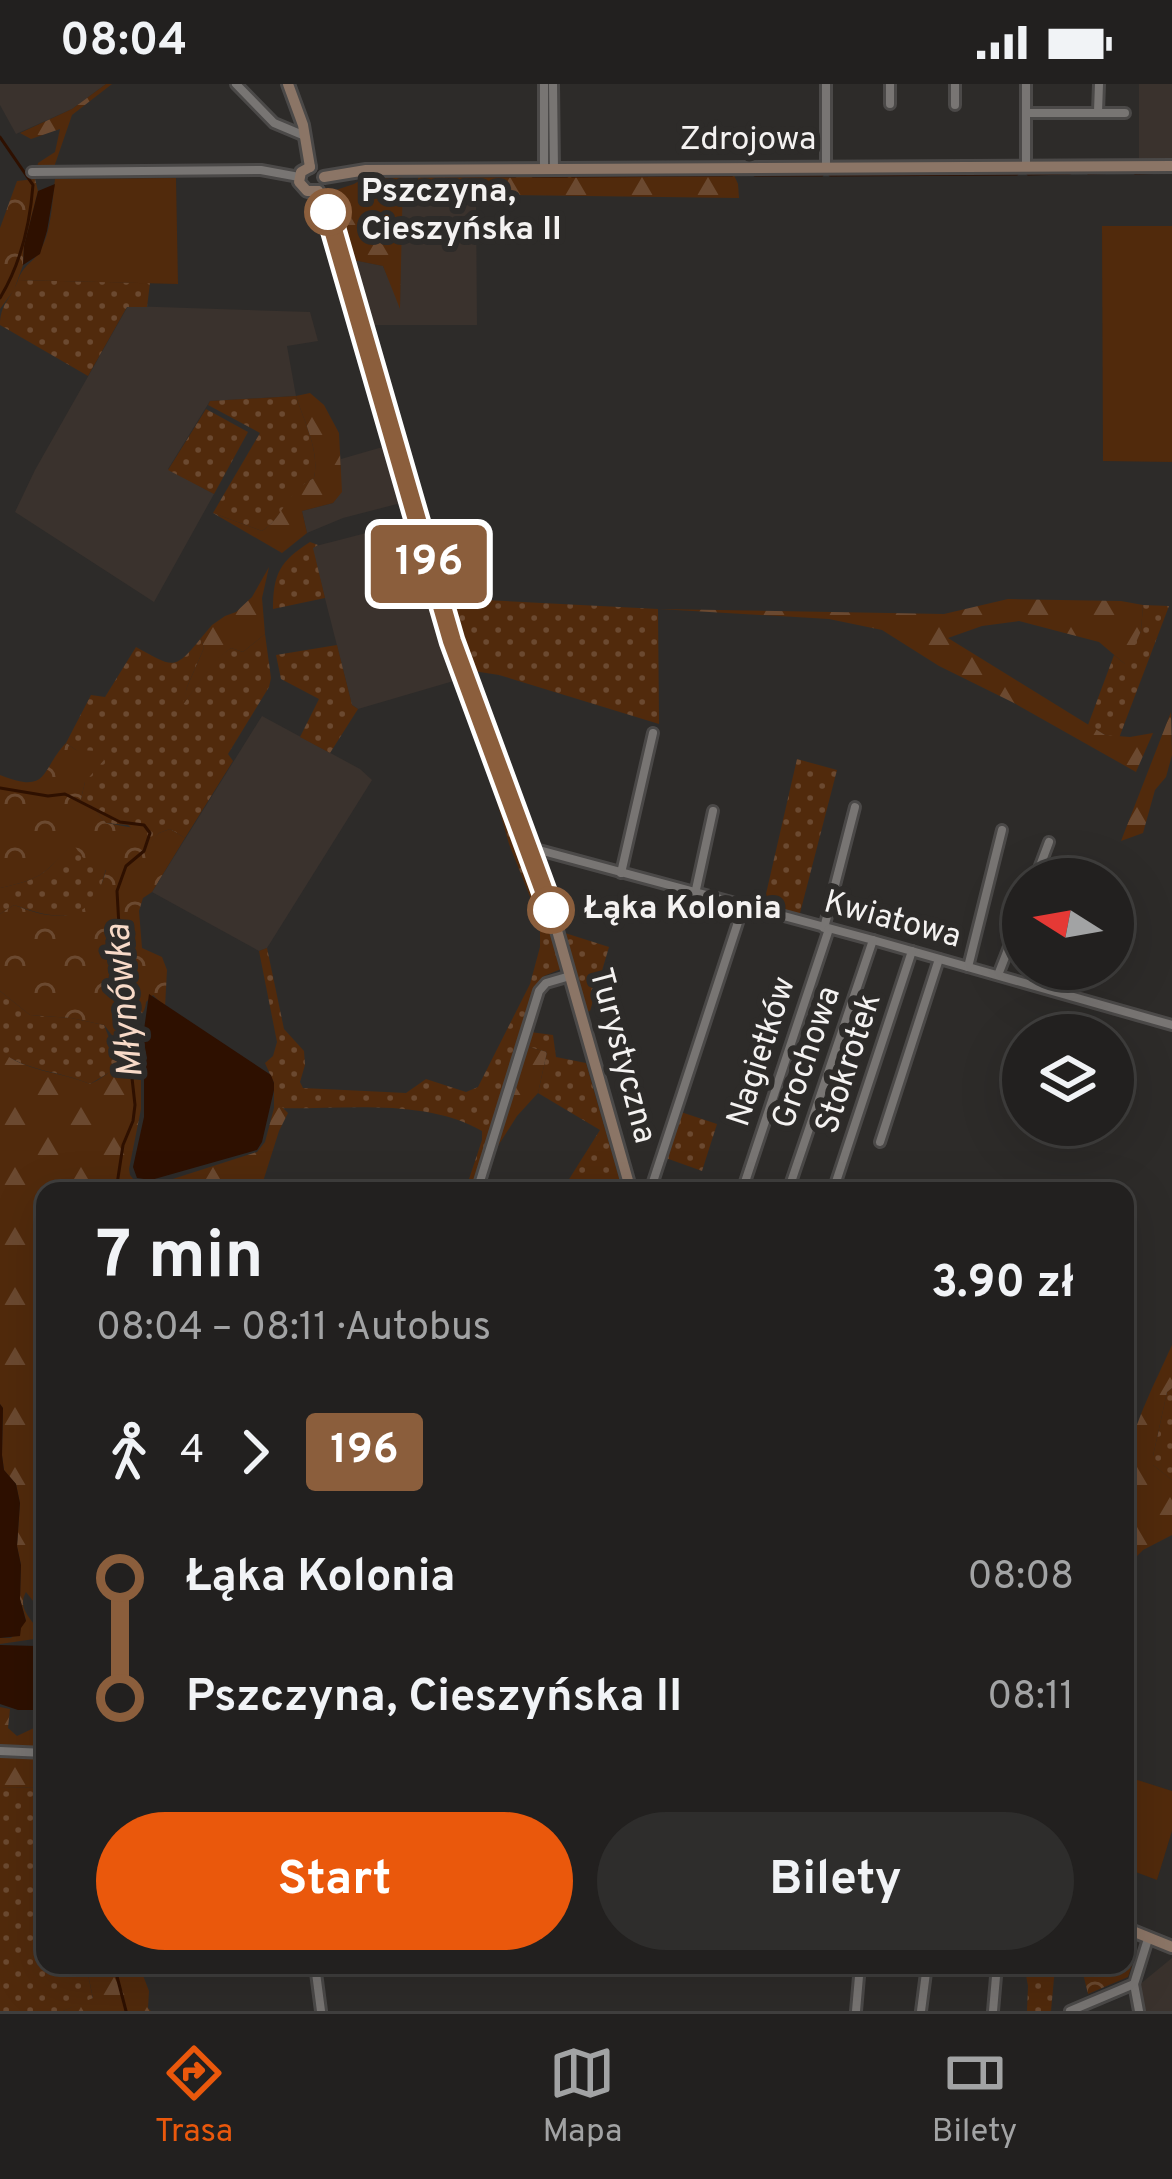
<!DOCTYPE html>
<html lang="pl">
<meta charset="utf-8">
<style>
body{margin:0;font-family:Overpass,sans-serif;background:#2e2d2c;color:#f1f3f6;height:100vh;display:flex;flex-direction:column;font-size:45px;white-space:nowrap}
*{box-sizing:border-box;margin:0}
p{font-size:39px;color:#a2a3a4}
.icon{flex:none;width:66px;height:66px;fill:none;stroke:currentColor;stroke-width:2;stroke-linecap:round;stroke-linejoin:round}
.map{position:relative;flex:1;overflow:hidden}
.panel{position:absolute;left:36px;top:1098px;width:1098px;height:792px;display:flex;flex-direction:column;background:#22201f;border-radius:24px;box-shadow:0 12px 48px #0002,0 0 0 3px #3f3e3d}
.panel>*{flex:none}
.badge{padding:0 24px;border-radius:9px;font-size:42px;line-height:78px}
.needle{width:78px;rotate:281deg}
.fabs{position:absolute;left:1002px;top:774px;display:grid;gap:24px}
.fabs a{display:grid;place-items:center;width:132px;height:132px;border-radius:50%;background:#22201f;box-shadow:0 12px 48px #0002,0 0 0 3px #3f3e3d;font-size:60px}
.map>.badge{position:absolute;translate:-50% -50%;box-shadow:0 0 0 6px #fff}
.legs{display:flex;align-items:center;gap:18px;height:132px;padding:0 60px;font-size:39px}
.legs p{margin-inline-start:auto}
.head{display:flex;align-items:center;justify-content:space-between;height:204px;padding:0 60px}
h1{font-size:66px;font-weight:700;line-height:90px}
.primary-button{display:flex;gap:24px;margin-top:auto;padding:24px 60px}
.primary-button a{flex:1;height:138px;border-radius:72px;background:#ea580c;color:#fff;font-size:48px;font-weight:700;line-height:138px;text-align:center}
.primary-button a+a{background:#2e2d2c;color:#f1f3f6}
ul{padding:0 60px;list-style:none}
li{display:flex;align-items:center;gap:42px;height:120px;font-size:45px}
li i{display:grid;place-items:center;width:18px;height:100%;margin:0 15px;background:currentColor}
li i::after{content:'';width:30px;height:30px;margin:-15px;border:9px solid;border-radius:50%;background:#22201f}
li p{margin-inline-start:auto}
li:first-child i{background:linear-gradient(#0000 50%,currentColor 0)}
li:last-child i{background:linear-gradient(currentColor 50%,#0000 0)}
.status{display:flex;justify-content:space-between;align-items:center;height:84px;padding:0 60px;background:#22201f;direction:ltr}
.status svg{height:33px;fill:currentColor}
.tabs{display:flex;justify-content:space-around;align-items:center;height:168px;border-top:3px solid #3f3e3d;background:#22201f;font-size:33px;color:#a2a3a4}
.tabs a{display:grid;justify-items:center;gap:6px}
.tabs .selected{color:#ea580c}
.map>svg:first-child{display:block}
.built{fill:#3a322d}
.grass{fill:url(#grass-dots)}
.forest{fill:url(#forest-firs)}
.park{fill:url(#park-crowns)}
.garden{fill:#512a0c}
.water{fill:#2e1000}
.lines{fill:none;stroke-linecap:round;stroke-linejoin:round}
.stream{stroke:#2e1000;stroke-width:3}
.street-casing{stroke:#4b4948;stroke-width:14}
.secondary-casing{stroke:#4b4948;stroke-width:16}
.street{stroke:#787573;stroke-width:8}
.secondary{stroke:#8b7566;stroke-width:10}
.line-1-casing{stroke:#fff;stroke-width:27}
.line-1{stroke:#8b5e3c;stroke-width:18}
.stop-1-dot{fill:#fff;stroke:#8b5e3c;stroke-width:6}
.labels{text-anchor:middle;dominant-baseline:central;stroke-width:12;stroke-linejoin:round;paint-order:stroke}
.street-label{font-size:33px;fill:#f4f2f1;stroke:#2d2b29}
.stop-label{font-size:33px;font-weight:bold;fill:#f4f2f1;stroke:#2d2b29;text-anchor:start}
.water-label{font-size:36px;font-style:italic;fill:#f8dac8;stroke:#2d2b29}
</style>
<div class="status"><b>08:04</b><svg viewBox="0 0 49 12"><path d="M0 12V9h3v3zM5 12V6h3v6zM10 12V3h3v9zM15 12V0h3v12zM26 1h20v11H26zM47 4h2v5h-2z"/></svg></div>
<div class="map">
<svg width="1172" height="1927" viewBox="0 0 1172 1927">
<defs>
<pattern id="grass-dots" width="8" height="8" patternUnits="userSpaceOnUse" patternTransform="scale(3)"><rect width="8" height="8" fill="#512a0c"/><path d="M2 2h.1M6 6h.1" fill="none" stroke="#6b4930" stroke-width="1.8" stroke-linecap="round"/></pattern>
<pattern id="forest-firs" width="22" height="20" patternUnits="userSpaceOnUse" patternTransform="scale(3)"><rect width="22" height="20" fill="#512a0c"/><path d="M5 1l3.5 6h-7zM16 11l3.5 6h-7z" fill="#6b4930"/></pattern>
<pattern id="park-crowns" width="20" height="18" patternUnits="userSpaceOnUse" patternTransform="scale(3)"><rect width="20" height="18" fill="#512a0c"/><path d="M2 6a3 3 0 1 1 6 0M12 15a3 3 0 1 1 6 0" fill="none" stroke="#6b4930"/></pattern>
</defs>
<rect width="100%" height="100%" fill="#2d2b29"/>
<g class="built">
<polygon points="0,0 106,0 72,25 16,50 0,21"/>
<polygon points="1139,0 1172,0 1172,75 1139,76"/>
<polygon points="402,103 416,104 424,110 476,110 477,241 367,241 348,175 383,182 400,221"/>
<polygon points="128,222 310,228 318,257 287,262 296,312 210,317 168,385 214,410 154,518 15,428 35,386"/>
<polygon points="386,362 401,419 343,434 307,449 302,427 333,419 341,408 341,375"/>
<polygon points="409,438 457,596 358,625 352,621 312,463"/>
<polygon points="262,632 360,685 372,696 267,864 259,867 152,808"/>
<polygon points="1172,1874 1172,1927 1141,1927 1139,1901"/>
</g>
<g class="grass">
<path d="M18 196 150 199 147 223H127L88 292 0 241C0 220 11 215 18 196Z"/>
<path d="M296 312C304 338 320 366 314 394 288 407 284 433 262 447L213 429 260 349 208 321 210 317Z"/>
<polygon points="206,325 248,348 214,410 168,386"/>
<path d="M310 458 318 461 313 464 325 514 273 525C273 490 280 477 310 458Z"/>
<polygon points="445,514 658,525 659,640 499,591 467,586"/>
<polygon points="1143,521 1169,522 1119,654 1105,651 1088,641 1114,571 1125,580 1141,547"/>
<path d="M265 550 271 594 269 603 228 670 233 677 185 754 170 745 159 749 150 760 128 741 106 739 92 722 80 719 85 698V669L76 666 66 659 91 611 105 613 136 563C173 583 174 588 201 554L204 564 187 603 184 619 216 575 231 564 243 568Z"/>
<polygon points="337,561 352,621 358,625 330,669 300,653 319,615 281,595 276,571"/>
<path d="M481 662 545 832 561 885 544 892 534 906 473 1107H465L482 1056V1047C424 1013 339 1026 274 1024V999L265 979 273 972 277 958 259 867 267 864 284 945 304 967 305 981 300 998 303 1004 406 1009 426 995 466 1008 478 1003 530 900 540 863V838L509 760Z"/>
<polygon points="797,675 837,686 799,833 763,823"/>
<path d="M74 760 106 785C103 794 101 806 96 814 79 843 40 830 14 821L0 830V804C18 800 37 796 50 783 59 774 64 767 74 760Z"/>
<polygon points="565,849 609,863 590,927 583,929"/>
<path d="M0 907 30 931 71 934 104 941 120 982 90 1000C60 987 25 987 0 967Z"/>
<polygon points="530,948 553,951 556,973 586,979 623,1107 571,1107 566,1100 600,1046 538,1009 547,968 525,962"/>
<polygon points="678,1027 717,1040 702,1087 663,1073"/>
<polygon points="1172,1304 1172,1396 1153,1381 1153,1372 1167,1308"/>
<polygon points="0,1703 45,1704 45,1881 86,1881 93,1915 63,1927 0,1927"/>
<polygon points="1024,1881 1081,1881 1081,1883 1055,1883 1051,1927 1027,1927 1028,1902"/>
</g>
<g class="forest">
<polygon points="106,0 116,0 112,0 72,31 53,86 37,85 38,79 55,68 60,45 31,55 20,49 72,25"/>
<polygon points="733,89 738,100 739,114 424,110 416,104 419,91"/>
<polygon points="369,91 403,92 400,225 383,182 348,175 330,117 336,106 354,100"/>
<path d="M310 309 324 321 339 349 342 408 333 419 302 427 307 449 282 469 213 429 262 447C285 432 284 409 314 394 320 366 304 338 296 312Z"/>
<polygon points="269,483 262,514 265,550 243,568 231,564 216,576 182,622 187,603 204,564 201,554 212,541 225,532 236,528 252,513"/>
<polygon points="1008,515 1121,517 1143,521 1141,547 1126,581 1099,558 1019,537 982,542 948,554 1105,651 1130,653 1153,649 1136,688 1014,619 939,582 882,546 829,535 659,525 944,530"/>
<polygon points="1171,628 1172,671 1166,693 1155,706 1143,749 1121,757"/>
<polygon points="525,962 547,968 538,1009 517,1032 496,1065"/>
<path d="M0 966C24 988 59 987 90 1000 112 991 119 971 141 992V1025L129 1085 130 1091 137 1100 154 1101 257 1068 265 1058 274 1024 282 1023 288 1029 279 1047 260 1107H45V1532L26 1508C15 1527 37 1537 41 1554L0 1560V1554H11L26 1536 20 1515 21 1481 17 1462 20 1419 16 1400 4 1386 2 1371 3 1324 0 1320Z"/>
<path d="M1172 1261V1304L1167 1308 1153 1372V1381L1172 1396V1451L1143 1466 1136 1473 1125 1501C1125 1460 1120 1417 1127 1377 1135 1336 1155 1299 1172 1261Z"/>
<polygon points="0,1623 10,1625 8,1644 17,1652 34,1644 45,1627 45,1704 0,1703"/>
<polygon points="86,1881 139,1881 149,1907 148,1924 151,1927 63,1927 93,1914"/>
</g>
<g class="park">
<polygon points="35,95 38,107 24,162 23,181 14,206 0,225 0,144 17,97"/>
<path d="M66 659 76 666 99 667 104 676 85 698 80 719 92 722 106 739 140 745 150 759 159 749 170 745 185 754 152 808 143 814 139 827 142 864 162 873 167 886 165 923 153 911 146 918C145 931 138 931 134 942 130 952 134 969 137 978L122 976 115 955 104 941 71 934 30 931 0 907V830L14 821C59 839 93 839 106 786L82 773 74 761C63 768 59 775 50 783 37 796 18 800 0 804V691C50 711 40 686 66 659Z"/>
<polygon points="1125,1875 1134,1875 1128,1893 1088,1910 1081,1881 1125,1881"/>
</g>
<g class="garden">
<path d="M176 94 178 200 18 196C24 179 35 178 41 165 52 145 52 117 55 95Z"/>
<polygon points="1102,142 1172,142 1172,378 1103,377"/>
<polygon points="1125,1692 1172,1707 1172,1747 1157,1796 1125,1784"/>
</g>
<g class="water">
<polygon points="55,100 47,147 40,170 23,181 24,162 38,107"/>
<polygon points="149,910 271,991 274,999 274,1006 262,1058 257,1066 151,1096 137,1094 133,1083 144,1033 144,987 147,974 143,953"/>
<polygon points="0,1320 3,1324 2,1371 4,1386 16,1400 20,1419 17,1462 21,1481 20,1515 26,1537 21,1544 20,1552 0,1554"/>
<path d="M0 1561 36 1562C48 1581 47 1608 33 1626H18L0 1620Z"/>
</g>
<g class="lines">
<g class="stream">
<path d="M0 53 33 101C30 140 20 181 0 214"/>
<polyline points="1088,89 1126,88"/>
<polyline points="1135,89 1172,88"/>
<polyline points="1028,90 1070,89"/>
<polyline points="755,91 822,91"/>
<polyline points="830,91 1017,90"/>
<polyline points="421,92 515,92"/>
<polyline points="533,92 567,92"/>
<polyline points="572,92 732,91"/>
<polyline points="357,93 402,92"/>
<polyline points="0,704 48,712 65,710 120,738 144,741 150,749 144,767 126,782 117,807 120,860 133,953 130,976 135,1021 133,1037 123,1061 116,1107"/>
<polyline points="114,1881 126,1927"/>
</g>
<g class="street-casing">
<g id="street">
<polyline points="236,0 274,39 305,52"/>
<polyline points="553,0 554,85"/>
<polyline points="826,0 826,84"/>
<polyline points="955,0 955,21"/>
<polyline points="890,20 890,0"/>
<polyline points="1098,28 1099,0"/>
<polyline points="1026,29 1125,29"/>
<polyline points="1026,83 1026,0"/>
<polyline points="544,85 544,0"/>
<polyline points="32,88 261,86 299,93"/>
<polyline points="529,768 539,766 873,856 1172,941"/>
<polyline points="621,789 653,649"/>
<polyline points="1035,795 1049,758"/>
<polyline points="695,810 713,727"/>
<polyline points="824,844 855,723"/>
<polyline points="968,883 1002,746"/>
<polyline points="998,891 1023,827"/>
<polyline points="880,1058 939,875"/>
<polyline points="477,1107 539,907 546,899 570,892"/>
<polyline points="650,1107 743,823"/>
<polyline points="742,1107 829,845"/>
<polyline points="788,1107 873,856"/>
<polyline points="833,1107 912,867"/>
<polyline points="0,1667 45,1669"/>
<polyline points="315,1881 321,1927"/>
<polyline points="1134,1900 1139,1927"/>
<polyline points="856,1927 860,1881"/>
<polyline points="921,1927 927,1881"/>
<polyline points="993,1927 997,1881"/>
<polyline points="1070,1927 1134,1900 1148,1855"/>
</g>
</g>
<g class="secondary-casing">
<g id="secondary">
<polyline points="288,0 303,41 310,83"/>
<polyline points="310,83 301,88 299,98 307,107 318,107"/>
<polyline points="324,93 366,86 1172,82"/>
<polyline points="318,107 332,139 445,536 556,843 631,1107"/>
<polyline points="1125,1844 1172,1863"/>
</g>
</g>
<use href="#street" class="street"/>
<use href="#secondary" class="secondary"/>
</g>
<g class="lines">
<g class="line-1-casing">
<polyline id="line-1" points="328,128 452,557 551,826"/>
</g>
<use href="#line-1" class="line-1"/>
</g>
<g class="stop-1-dot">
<circle cx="328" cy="128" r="21"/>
<circle cx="551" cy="826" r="21"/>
</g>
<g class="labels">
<g class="street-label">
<text x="748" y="57">Zdrojowa</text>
<text transform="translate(892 837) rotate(15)">Kwiatowa</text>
<text transform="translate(763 968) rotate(-72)">Nagietków</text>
<text transform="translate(621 972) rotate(75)">Turystyczna</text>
<text transform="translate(808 974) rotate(-71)">Grochowa</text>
<text transform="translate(850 980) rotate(-72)">Stokrotek</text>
</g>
<g class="stop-label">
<text x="361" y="109">Pszczyna,<tspan x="361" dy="38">Cieszyńska II</tspan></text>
<text x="584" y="826">Łąka Kolonia</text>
</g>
<g class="water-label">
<text transform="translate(126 917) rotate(-95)">Młynówka</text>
</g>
</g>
</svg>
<div class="fabs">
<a><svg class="needle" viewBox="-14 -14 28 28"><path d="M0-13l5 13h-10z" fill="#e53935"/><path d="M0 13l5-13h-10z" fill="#a2a3a4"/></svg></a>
<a><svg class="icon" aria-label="layers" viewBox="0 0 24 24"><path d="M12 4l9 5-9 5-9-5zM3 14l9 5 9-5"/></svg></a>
</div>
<b class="badge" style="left:429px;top:480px;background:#8b5e3c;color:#fff">196</b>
<section class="panel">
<div class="head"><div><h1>7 min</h1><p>08:04 – 08:11 · Autobus</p></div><b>3.90 zł</b></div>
<div class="legs"><svg class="icon" aria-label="walk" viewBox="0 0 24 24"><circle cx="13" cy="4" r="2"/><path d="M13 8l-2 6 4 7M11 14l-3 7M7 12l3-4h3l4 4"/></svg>4<svg class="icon" aria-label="forward" viewBox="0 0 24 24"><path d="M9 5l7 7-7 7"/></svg><b class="badge" style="background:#8b5e3c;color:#fff">196</b></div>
<ul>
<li><i style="color:#8b5e3c"></i><b>Łąka Kolonia</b><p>08:08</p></li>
<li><i style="color:#8b5e3c"></i><b>Pszczyna, Cieszyńska II</b><p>08:11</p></li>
</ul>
<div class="primary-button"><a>Start</a><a>Bilety</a></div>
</section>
</div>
<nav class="tabs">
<a class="selected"><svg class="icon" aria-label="directions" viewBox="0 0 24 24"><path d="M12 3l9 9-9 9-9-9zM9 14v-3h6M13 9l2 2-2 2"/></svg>Trasa</a>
<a><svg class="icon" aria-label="map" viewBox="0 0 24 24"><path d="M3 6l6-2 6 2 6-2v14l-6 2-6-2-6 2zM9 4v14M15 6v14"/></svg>Mapa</a>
<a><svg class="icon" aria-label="tickets" viewBox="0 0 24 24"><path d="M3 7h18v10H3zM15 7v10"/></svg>Bilety</a>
</nav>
